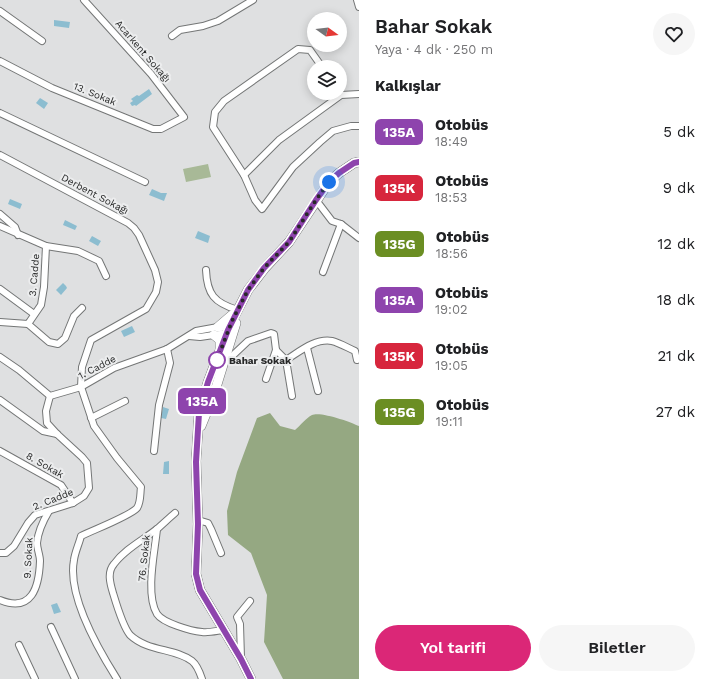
<!DOCTYPE html>
<html lang="tr">
<meta charset="utf-8">
<style>
body{margin:0;font-family:"Work Sans",sans-serif;background:#f6f6f6;color:#202124;height:100vh;display:flex;flex-direction:column;font-size:15px;white-space:nowrap}
*{box-sizing:border-box;margin:0}
p{font-size:13px;color:#757577}
.icon{flex:none;width:22px;height:22px;fill:none;stroke:currentColor;stroke-width:2;stroke-linecap:round;stroke-linejoin:round}
.map{position:relative;flex:1;overflow:hidden}
.details{display:flex;flex-direction:column;background:#fff;width:352px}
.details>*{flex:none}
.badge{padding:0 8px;border-radius:6px;font-size:14px;line-height:26px}
.needle{width:26px;rotate:105deg}
.tools{position:absolute;left:307px;top:12px;display:grid;gap:8px}
.tools a{display:grid;place-items:center;width:40px;height:40px;border-radius:50%;background:#fff;box-shadow:0 2px 10px #0003;font-size:20px}
.you{position:absolute;width:20px;height:20px;margin:-10px;border:3px solid #fff;border-radius:50%;background:#1a73e8;box-shadow:0 0 0 6px #1a73e833}
.map>.badge{position:absolute;translate:-50% -50%;box-shadow:0 0 0 2px #fff}
h2{padding:0 16px;font-size:15px;line-height:36px}
.round{display:grid;place-items:center;flex:none;width:42px;height:42px;border-radius:21px;background:#f6f6f6}
.head{display:flex;align-items:center;justify-content:space-between;height:68px;padding:0 16px}
h1{font-size:19px;font-weight:600;line-height:30px}
.action{display:flex;gap:8px;margin-top:auto;padding:8px 16px}
.action a{flex:1;height:46px;border-radius:24px;background:#db2777;color:#fff;font-size:16px;font-weight:600;line-height:46px;text-align:center}
.action a+a{background:#f6f6f6;color:#202124}
ul{padding:0;list-style:none}
li{display:flex;align-items:center;gap:12px;height:56px;padding:0 16px}
li div{flex:1}
li b{display:block;font-size:15px}
li em{font-style:normal}
li .badge{min-width:44px;font-weight:700;text-align:center}
main{display:flex;flex:1;min-height:0}
.map>svg:first-child{display:block}
.green{fill:#a8b997}
.forest{fill:#95a882}
.water{fill:#8cbdd0}
.lines{fill:none;stroke-linecap:round;stroke-linejoin:round}
.minor-casing{stroke:#747676;stroke-width:8}
.primary-casing{stroke:#747676;stroke-width:10}
.minor{stroke:#fff;stroke-width:6}
.primary{stroke:#fff;stroke-width:9}
.line-casing{stroke:#fff;stroke-width:9}
.line{stroke:#8e44ad;stroke-width:6}
.walk{stroke:#272828;stroke-width:4;stroke-dasharray:0 7.2}
.stop-dot{fill:#fff;stroke:#8e44ad;stroke-width:2}
.labels{text-anchor:middle;dominant-baseline:central;stroke-width:4;stroke-linejoin:round;paint-order:stroke}
.street-label{font-size:10px;fill:#272828;stroke:#ecedee}
.stop-label{font-size:10px;font-weight:bold;fill:#272828;stroke:#ecedee;text-anchor:start}
</style>
<main>
<div class="map">
<svg width="359" height="679" viewBox="0 0 359 679">
<rect width="100%" height="100%" fill="#dfe0e1"/>
<polygon class="green" points="208,164 211,177 186,182 183,169"/>
<path class="forest" d="M270 413 280 426 295 430C301 425 306 418 312 415 320 411 351 422 359 426V679H283L264 642 267 595 251 553 228 535 227 511 237 472 257 418Z"/>
<g class="water">
<polygon points="54,20 70,22 69,28 54,26"/>
<polygon points="149,89 152,94 136,106 135,105 132,106 130,103 133,101 131,99 137,95 139,96"/>
<polygon points="40,98 48,103 44,109 36,103"/>
<polygon points="152,189 161,193 167,193 164,201 149,195"/>
<polygon points="10,199 22,204 20,209 8,204"/>
<polygon points="65,220 77,226 75,230 63,225"/>
<polygon points="198,231 210,236 208,243 195,238"/>
<polygon points="92,236 101,241 98,246 89,241"/>
<polygon points="63,283 66,286 67,288 61,295 56,290"/>
<polygon points="132,326 135,332 124,337 121,331"/>
<polygon points="163,407 169,409 166,419 161,418"/>
<polygon points="169,461 169,474 163,474 164,462"/>
<polygon points="57,603 61,612 54,614 51,605"/>
</g>
<g class="lines">
<g class="minor-casing">
<g id="minor">
<polyline points="357,0 359,7"/>
<polyline points="0,11 42,41"/>
<polyline points="172,36 180,30 203,26 218,21 253,0"/>
<polyline points="0,61 52,88 153,129 161,129 184,117 151,74 84,0"/>
<polyline points="322,67 310,50 298,49 224,101 215,112 213,127 244,175 255,200 262,209 293,167 320,142 333,131 351,126 359,126"/>
<polyline points="0,113 145,182"/>
<path d="M0 155 128 223 134 228 139 235 155 270 158 282 156 292 146 309 91 340 82 367 81 387 94 426 117 458 141 487C140 494 141 502 137 508 130 516 93 530 81 536 79 544 75 552 74 560 67 596 98 649 117 679"/>
<polyline points="244,175 279,140 341,95 359,94"/>
<polyline points="316,200 332,221 341,224 359,238"/>
<polyline points="0,214 15,227 18,235"/>
<polyline points="0,226 46,246 44,287 41,305 28,324 0,322"/>
<polyline points="46,246 78,251 99,261 106,276"/>
<path d="M206 270C207 294 214 303 238 310"/>
<polyline points="323,272 341,224"/>
<polyline points="0,289 34,314"/>
<polyline points="28,324 49,342 58,344 65,338 74,316 82,308"/>
<polyline points="189,336 200,337 227,333"/>
<polyline points="307,348 318,391"/>
<polyline points="0,357 19,370 50,396 81,387 114,368 167,349 196,331 218,327 221,328"/>
<path d="M226 359 230 358 248 341 271 333 274 334 276 350 286 360C299 352 315 338 332 341 340 343 348 348 355 351L357 360"/>
<polyline points="286,360 292,396"/>
<polyline points="266,379 276,350"/>
<polyline points="0,400 43,431 57,434"/>
<polyline points="91,418 125,401"/>
<polyline points="0,451 61,485 73,503"/>
<polyline points="154,451 159,405 170,363 167,349"/>
<path d="M175 513C169 518 163 524 157 529 143 540 125 549 114 564 107 572 110 583 113 593 116 603 123 627 130 635 148 652 175 648 192 661 197 665 200 673 202 679"/>
<polyline points="198,520 208,523 211,529 221,553"/>
<path d="M157 529C155 551 145 594 157 614 163 623 191 631 202 632 208 633 216 631 223 630"/>
<polyline points="0,553 6,553 14,546 28,523 35,515 73,503 84,496 89,488 87,463 82,457 57,434 47,423 46,411 50,396"/>
<path d="M0 600C32 613 39 587 40 561 40 555 37 549 37 543 38 531 43 521 49 511"/>
<polyline points="51,627 75,679"/>
<polyline points="19,645 35,679"/>
<polyline points="241,658 240,624 237,617 250,601"/>
</g>
</g>
<g class="primary-casing">
<g id="primary">
<polyline points="218,327 232,315"/>
<polyline points="214,335 220,340 220,349"/>
<polyline points="201,426 214,394 236,323"/>
<polyline points="251,679 241,659 200,590 196,574 198,524 196,461 199,413 208,382 228,329 248,290 265,268 289,242 329,182 339,173 354,163 359,162"/>
</g>
</g>
<use href="#minor" class="minor"/>
<use href="#primary" class="primary"/>
</g>
<g class="lines">
<g class="line-casing">
<polyline id="line" points="251,679 241,659 200,590 196,574 198,524 196,462 199,413 208,382 228,330 248,290 264,268 289,242 316,200 329,182 339,173 354,163 359,162"/>
</g>
<use href="#line" class="line"/>
<polyline class="walk" points="217,360 232,321 248,290 264,268 289,242 316,200 329,182"/>
</g>
<circle class="stop-dot" cx="217" cy="360" r="8"/>
<g class="labels">
<g class="street-label">
<text transform="translate(143 51) rotate(49)">Acarkent Sokağı</text>
<text transform="translate(95 94) rotate(22)">13. Sokak</text>
<text transform="translate(95 194) rotate(28)">Derbent Sokağı</text>
<text transform="translate(34 275) rotate(-85)">3. Cadde</text>
<text transform="translate(97 367) rotate(-27)">1. Cadde</text>
<text transform="translate(45 465) rotate(30)">8. Sokak</text>
<text transform="translate(53 499) rotate(-22)">2. Cadde</text>
<text transform="translate(28 558) rotate(-87)">9. Sokak</text>
<text transform="translate(144 558) rotate(-84)">76. Sokak</text>
</g>
<g class="stop-label">
<text x="229" y="360">Bahar Sokak</text>
</g>
</g>
</svg>
<div class="tools">
<a><svg class="needle" viewBox="-14 -14 28 28"><path d="M0-13l5 13h-10z" fill="#e53935"/><path d="M0 13l5-13h-10z" fill="#757577"/></svg></a>
<a><svg class="icon" aria-label="layers" viewBox="0 0 24 24"><path d="M12 4l9 5-9 5-9-5zM3 14l9 5 9-5"/></svg></a>
</div>
<div class="you" style="left:329px;top:182px"></div>
<b class="badge" style="left:202px;top:401px;background:#8e44ad;color:#fff">135A</b>
</div>
<section class="details">
<div class="head"><div><h1>Bahar Sokak</h1><p>Yaya · 4 dk · 250 m</p></div><a class="round"><svg class="icon" aria-label="heart" viewBox="0 0 24 24"><path d="M12 20l-8-8c-3-5 5-10 8-4 3-6 11-1 8 4z"/></svg></a></div>
<h2>Kalkışlar</h2>
<ul>
<li><span class="badge" style="background:#8e44ad;color:#fff">135A</span><div><b>Otobüs</b><p>18:49</p></div><em>5 dk</em></li>
<li><span class="badge" style="background:#d7263d;color:#fff">135K</span><div><b>Otobüs</b><p>18:53</p></div><em>9 dk</em></li>
<li><span class="badge" style="background:#6b8e23;color:#fff">135G</span><div><b>Otobüs</b><p>18:56</p></div><em>12 dk</em></li>
<li><span class="badge" style="background:#8e44ad;color:#fff">135A</span><div><b>Otobüs</b><p>19:02</p></div><em>18 dk</em></li>
<li><span class="badge" style="background:#d7263d;color:#fff">135K</span><div><b>Otobüs</b><p>19:05</p></div><em>21 dk</em></li>
<li><span class="badge" style="background:#6b8e23;color:#fff">135G</span><div><b>Otobüs</b><p>19:11</p></div><em>27 dk</em></li>
</ul>
<div class="action"><a>Yol tarifi</a><a>Biletler</a></div>
</section>
</main>
